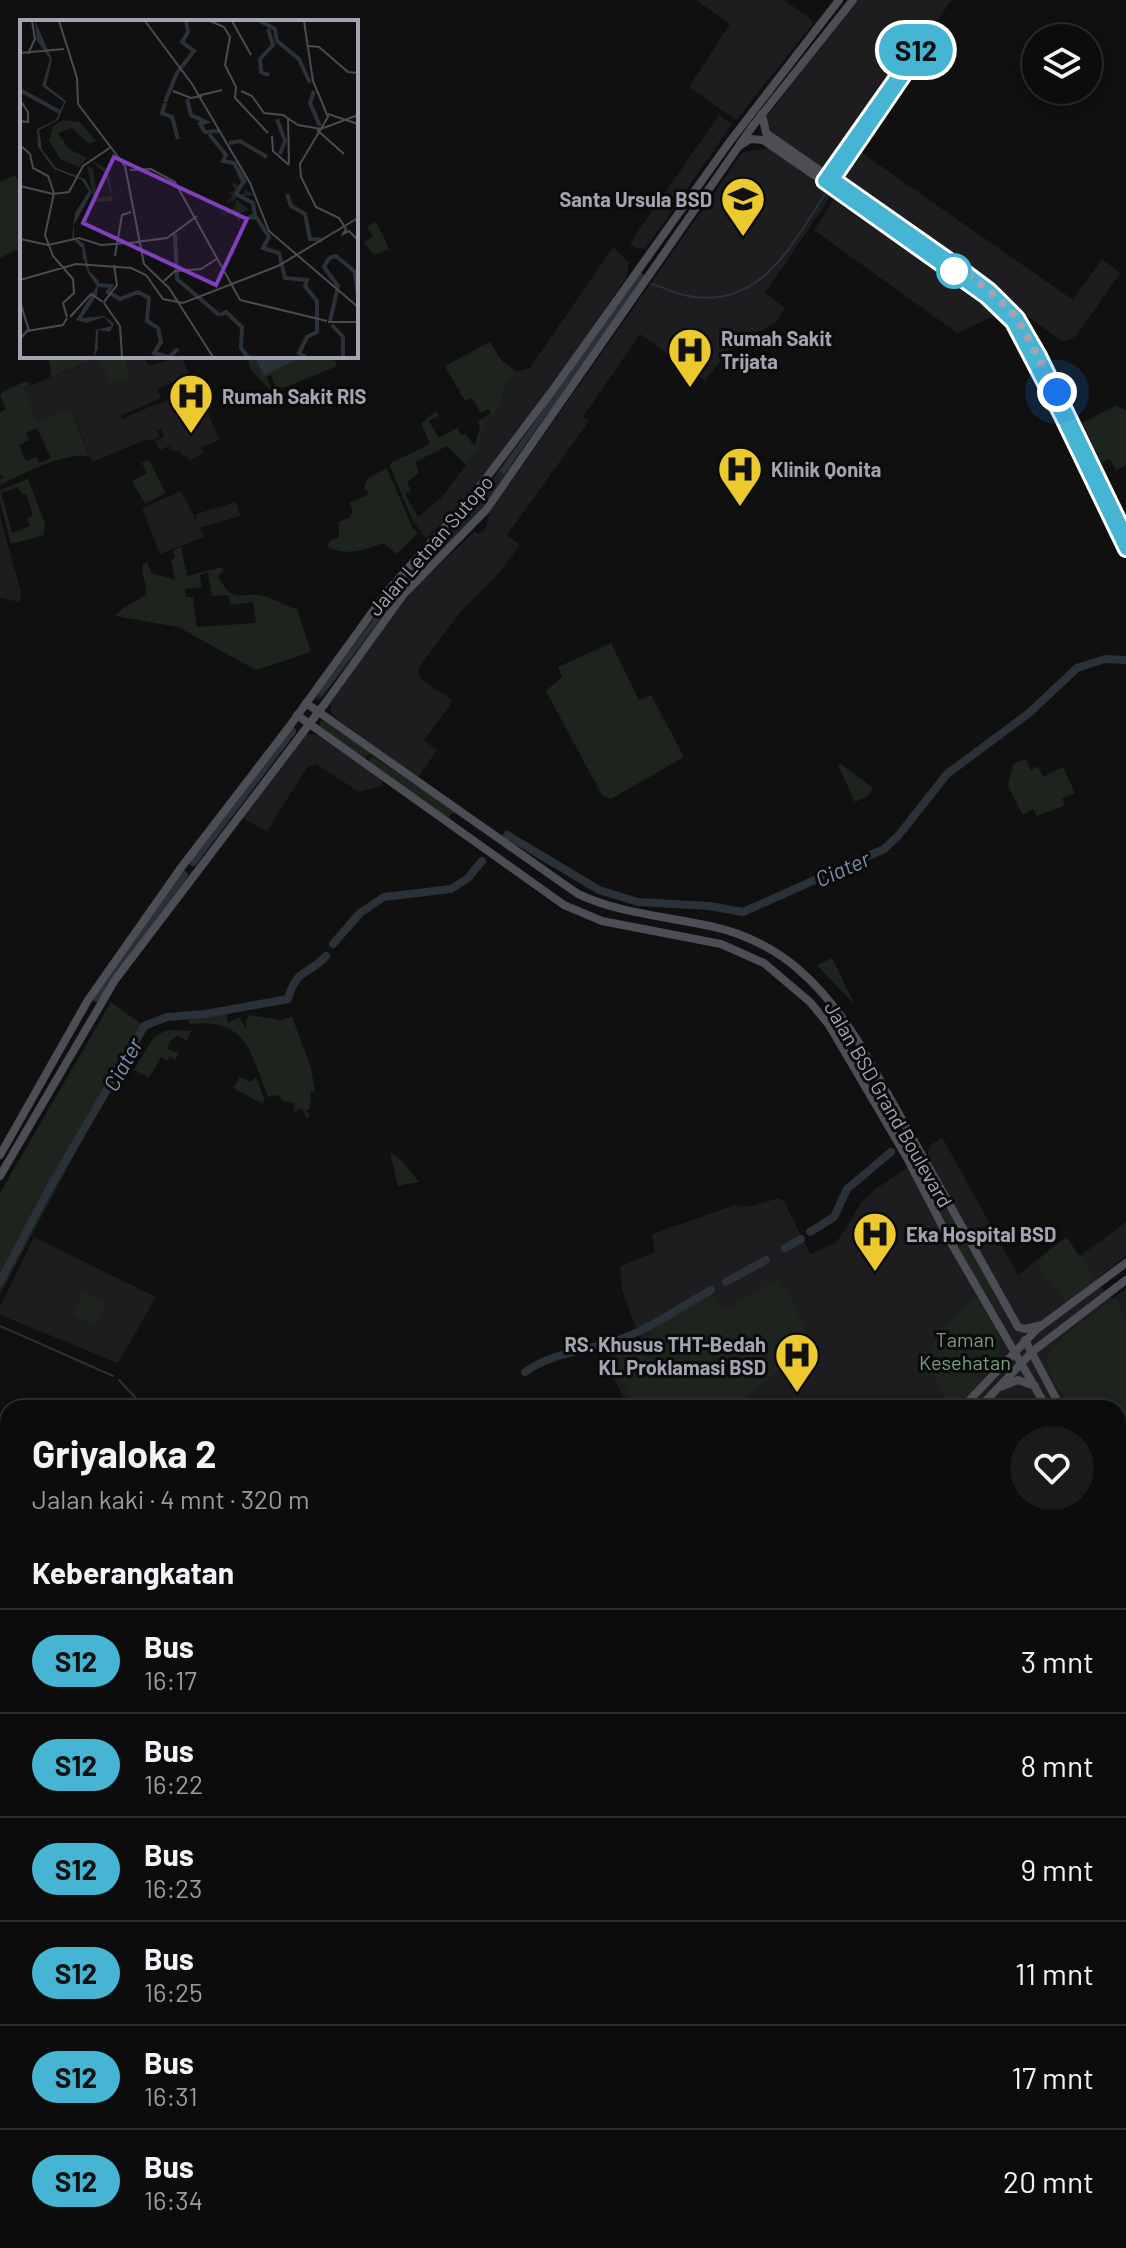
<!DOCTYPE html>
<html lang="id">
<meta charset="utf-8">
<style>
body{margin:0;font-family:Barlow,sans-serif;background:#1a1a1b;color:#f1f3f6;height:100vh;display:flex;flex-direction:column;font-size:30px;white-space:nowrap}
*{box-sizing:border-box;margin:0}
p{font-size:26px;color:#9a9b9d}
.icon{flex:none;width:44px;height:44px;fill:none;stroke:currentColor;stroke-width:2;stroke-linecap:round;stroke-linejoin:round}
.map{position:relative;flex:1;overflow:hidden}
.details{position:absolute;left:0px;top:1400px;width:1126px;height:848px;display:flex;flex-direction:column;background:#0c0c0d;border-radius:24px 24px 0 0;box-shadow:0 4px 12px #0003,0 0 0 2px #2c2c2e}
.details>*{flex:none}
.badge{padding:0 16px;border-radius:26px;font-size:28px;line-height:52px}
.controls{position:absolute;left:1022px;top:24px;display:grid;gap:16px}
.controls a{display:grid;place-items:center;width:80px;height:80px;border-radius:50%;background:#0c0c0d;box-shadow:0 4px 12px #0003,0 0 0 2px #2c2c2e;font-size:40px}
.you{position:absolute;width:40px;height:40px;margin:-20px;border:6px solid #fff;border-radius:50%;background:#1a73e8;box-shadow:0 0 0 12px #1a73e833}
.map>.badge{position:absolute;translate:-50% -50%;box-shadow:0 0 0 4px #fff}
h2{padding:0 32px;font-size:30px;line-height:72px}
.round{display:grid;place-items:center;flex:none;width:84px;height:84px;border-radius:42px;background:#1a1a1b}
.headline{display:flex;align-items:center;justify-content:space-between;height:136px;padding:0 32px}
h1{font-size:38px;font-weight:700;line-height:60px}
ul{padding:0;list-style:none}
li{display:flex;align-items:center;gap:24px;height:104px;padding:0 32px;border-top:2px solid #2c2c2e}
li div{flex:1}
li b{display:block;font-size:30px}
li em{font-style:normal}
li .badge{min-width:88px;font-weight:700;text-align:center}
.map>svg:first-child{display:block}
.built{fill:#1d1c1e}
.green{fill:#1d241e;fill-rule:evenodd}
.water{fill:#2a3139}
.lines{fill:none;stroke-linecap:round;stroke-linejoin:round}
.stream{stroke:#2a3139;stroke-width:2}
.river{stroke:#2a3139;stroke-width:8}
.major{stroke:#4d4e55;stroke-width:8}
.line-casing{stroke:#fff;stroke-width:18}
.line{stroke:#46b5d3;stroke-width:12}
.walk{stroke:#a2a4b2;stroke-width:8;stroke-dasharray:0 14.4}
.stop-dot{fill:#fff;stroke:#46b5d3;stroke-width:4}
.labels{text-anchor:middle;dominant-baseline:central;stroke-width:6;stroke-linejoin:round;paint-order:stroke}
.poi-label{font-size:20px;font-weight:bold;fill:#a2a4b2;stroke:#0b0b0c;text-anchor:start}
.street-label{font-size:20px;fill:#a2a4b2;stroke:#0b0b0c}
.park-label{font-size:20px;fill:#799d81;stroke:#0b0b0c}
.water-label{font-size:22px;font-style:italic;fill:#798dad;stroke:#0b0b0c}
.inset-river{fill:none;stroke:#2a3139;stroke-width:4}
.inset-road{fill:none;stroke:#4a4b51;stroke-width:2}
.view{fill:#813ebd;fill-opacity:0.15;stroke:#813ebd;stroke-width:4}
.inset-edge{fill:none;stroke:#a2a4b2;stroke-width:4}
</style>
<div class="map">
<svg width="1126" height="2248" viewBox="0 0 1126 2248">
<rect width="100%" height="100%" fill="#101011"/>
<g class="built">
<polygon points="696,0 784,0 812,20 812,25 736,120 689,87 730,24"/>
<polygon points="855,0 952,0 824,173 766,128 765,119"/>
<polygon points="719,115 732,124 645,249 636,248 630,243"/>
<polygon points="769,148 833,193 765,293 785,308 774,324 732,345 705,381 640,334 583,417 589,421 507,535 520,545 493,580 463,609 418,668 420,678 453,701 424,740 437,750 419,776 414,776 332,715 330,703 414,588 475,531 479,534 486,527 489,513 743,152"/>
<polygon points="859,151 1073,300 1102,259 1120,273 1077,335 1069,340 1062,341 838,180"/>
<polygon points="837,195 994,308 999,314 957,333 814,230"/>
<polygon points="613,247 629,263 626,278 554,384 469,497 426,538 413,521 441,498 482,444 481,429 502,405 501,394 505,382 517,371 530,368"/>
<polygon points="95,356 144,356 149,366 181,356 190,375 157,389 161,398 121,416 121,419 196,388 220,440 201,447 204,453 189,461 187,456 183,457 179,449 173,452 169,446 160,450 155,441 164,437 161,429 157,431 160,437 149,441 148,439 92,462 72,411 37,423 25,388 95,360"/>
<polygon points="181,491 198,524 196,514 236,502 240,516 200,528 204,537 160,554 142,508"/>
<polygon points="0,516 21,592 20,602 0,598"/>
<polygon points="309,734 317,735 384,780 379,787 359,792 316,764 307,767 267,831 242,818 305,735"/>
<polygon points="942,1137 1018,1275 1066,1237 1080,1256 1126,1222 1126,1256 1096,1280 1112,1299 1126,1289 1126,1687 1118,1691 1118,1408 629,1408 604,1360 640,1340 622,1290 620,1266 655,1252 652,1234 735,1205 748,1207 779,1198 784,1201 810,1254 836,1243 862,1202 874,1190 928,1154 931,1145"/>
<polygon points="34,1237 156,1297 118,1363 0,1315 0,1307"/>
<polygon points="8,2160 8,2240 21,2240 18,2248 0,2248 0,2182"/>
</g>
<g class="green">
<polygon points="15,175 22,186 22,208 20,210 22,214 22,247 0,258 0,182"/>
<polygon points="376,222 389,249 374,255 364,242 373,236 367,227"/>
<path d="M490 342 501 360 517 372C505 382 500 389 503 405L481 429 482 444 466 465 447 446 415 462 419 473 407 482 411 490 405 494 418 517 413 521 390 467 391 463 430 444 421 423 436 411 439 415 429 421 439 438 457 428 461 435 465 434 475 446 480 426 477 422 491 413 488 409 481 413 472 398 465 401 445 366Z"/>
<polygon points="48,356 95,356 96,359 49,378 51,372"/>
<polygon points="98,356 125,356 129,378 110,383"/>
<polygon points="247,356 254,356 264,375 303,356 333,356 337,366 286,387 276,388 271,375 267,377 271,389 269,389 251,370"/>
<path d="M24 382H29V386L25 388 37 422 71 410 89 456C58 454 28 472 0 485V480L4 478 0 474V412L6 409 0 396 4 391ZM37 428 51 458 39 463 36 457 26 461 19 445 29 440 26 433Z"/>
<polygon points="554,395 559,403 475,518 421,569 321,699 317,700 315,696 414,563 472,507"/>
<polygon points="1115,406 1126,410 1126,465 1116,470 1110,459 1101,463 1082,423"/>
<polygon points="149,460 166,493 145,504 132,481 147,473 142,463"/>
<path d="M387 468 412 527 418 533 397 554 383 543C365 550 345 557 327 546L331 540 339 538V522L349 518 353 511 349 503 369 494 364 488 368 478Z"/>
<path d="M28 479 45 524 44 535 11 544 0 501V490ZM18 487 22 494H26L33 515 27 519 30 526 12 533 1 493Z"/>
<path d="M181 547 187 576 222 567 224 571 218 576C235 608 240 589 267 597 277 600 286 607 297 609L311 652 256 670 178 627 115 616 123 608 146 595C148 584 140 575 143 564L147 562 152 574 175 579 171 560 175 558 173 551ZM208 572 212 596 228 595 231 605 253 602 256 623 197 627 193 597H186L185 589 202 587 200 575Z"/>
<polygon points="611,643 639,700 651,695 684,757 611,799 602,795 546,691 562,677 558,667"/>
<polygon points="321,721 324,721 372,754 367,755 365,760 319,726"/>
<polygon points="373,756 457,813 451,814 448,819 369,762 369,758"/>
<polygon points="1025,759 1031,770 1038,766 1043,777 1063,767 1075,793 1062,799 1065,805 1037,816 1033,809 1023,815 1008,785 1013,764"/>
<polygon points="841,764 873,788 868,796 855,802 838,765"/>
<polygon points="832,958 854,1004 817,965"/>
<polygon points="111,1002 148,1029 88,1129 0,1294 0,1193"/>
<path d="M226 1012 228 1023 239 1017 247 1030 246 1021 250 1015 280 1020 292 1017 311 1067 315 1093 311 1090 310 1108 306 1111 311 1116 306 1118 302 1108 293 1112 295 1103 283 1101 279 1095 268 1097C250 1052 248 1018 189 1024V1019Z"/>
<path d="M167 1030 191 1031 187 1041 178 1036C172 1038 169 1042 167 1049L179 1053 175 1060 170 1057 167 1061 161 1057 149 1078 134 1070 154 1037Z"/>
<polygon points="240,1077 250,1082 256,1077 264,1098 263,1104 233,1088"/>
<polygon points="390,1152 402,1161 419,1182 398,1186"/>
<path d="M917 1160H921L988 1281 1003 1316C968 1274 940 1214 916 1165Z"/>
<polygon points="1066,1237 1096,1280 1066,1303 1036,1262"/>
<polygon points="778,1278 788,1293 811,1342 740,1403 730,1408 635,1406 617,1369 619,1367 614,1356 649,1336 655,1324 712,1294 724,1311"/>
<polygon points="84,1292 106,1302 96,1325 74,1316"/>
<path d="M976 1298C983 1310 994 1324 999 1338 1006 1360 970 1391 957 1408H946C945 1394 937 1384 933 1371 922 1339 954 1314 976 1298Z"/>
<path d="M1115 1298 1126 1319V1510L1118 1496V1408H1070C1064 1396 1048 1376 1047 1362 1046 1344 1100 1309 1115 1298Z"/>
<polygon points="230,2240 371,2240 374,2248 225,2248"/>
<polygon points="611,2240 761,2240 747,2248 589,2248"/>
</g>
<g class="water">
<polygon points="254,356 303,356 264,376"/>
<polygon points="552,398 556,401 504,474 499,471"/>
<polygon points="431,550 322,696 318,693 408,574"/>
</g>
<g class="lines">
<g class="stream">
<polyline points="838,176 944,27"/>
<path d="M652 284C664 287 675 294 688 296 763 310 793 241 828 190"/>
<polyline points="0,1326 113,1376"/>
<polyline points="119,1380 145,1408"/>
</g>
<g class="river">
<polyline points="548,407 640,277"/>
<polyline points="507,835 599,890 638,902 709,906 743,912 884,849 898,836 947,774 1029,713 1077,668 1105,659 1126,660"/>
<polyline points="193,862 292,731"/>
<polyline points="333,944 360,913 384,897 451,889 468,878 482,861"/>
<polyline points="97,998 130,947 184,875"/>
<polyline points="810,1232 834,1217 847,1189 891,1152"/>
<polyline points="785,1248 801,1239"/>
<path d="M0 1282 48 1191 144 1026 167 1017 205 1014 288 999C296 968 309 975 326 956"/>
<polyline points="726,1282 766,1260"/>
<path d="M525 1372C553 1353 581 1351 612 1342 646 1332 680 1307 711 1290"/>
</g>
<g class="major">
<polyline points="762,114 766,133 954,264 1004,303 1025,329 1039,356 1126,535"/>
<polyline points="741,145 750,139 763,140 951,269 1006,314 1033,358 1126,548"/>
<path d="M306 703 578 894C621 914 665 916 710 926 781 941 824 986 861 1046L1018 1327 1025 1329 1042 1325"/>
<polyline points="297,715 564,905 602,921 721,944 764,963 810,1002 829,1025 907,1158 950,1241 1047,1408"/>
<polyline points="0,1155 88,1000 180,869 289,727 386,593 475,493 552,391 728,144 839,0"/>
<polyline points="0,1176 115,980 326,702 404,594 486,510 752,127 853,0"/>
<polyline points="1025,1340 1061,1408"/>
<polyline points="1003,1386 1018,1380 1035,1386"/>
<polyline points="962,1408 1037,1329 1126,1263"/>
<polyline points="979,1408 1033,1351 1126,1280"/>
<polyline points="1118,1509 1126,1524"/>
<polyline points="1118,1537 1126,1551"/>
<polyline points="1118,1602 1126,1596"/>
<polyline points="1118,1610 1126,1607"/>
<polyline points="0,1818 8,1832"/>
<polyline points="0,1836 8,1849"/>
<polyline points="0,2135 8,2116"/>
<polyline points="0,2169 8,2150"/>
</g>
</g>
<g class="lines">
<g class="line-casing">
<polyline id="line" points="1126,536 1039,356 1017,318 990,291 954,264 833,179 925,44 917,49 824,181 986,296 1013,322 1062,416 1126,549"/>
</g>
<use href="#line" class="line"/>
<polyline class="walk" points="954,271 939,261 943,256 990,291 1017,318 1057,392"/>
</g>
<defs>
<g id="school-pin" transform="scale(2.3)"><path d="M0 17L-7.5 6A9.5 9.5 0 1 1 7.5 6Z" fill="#ecc92e" stroke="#0b0b0c"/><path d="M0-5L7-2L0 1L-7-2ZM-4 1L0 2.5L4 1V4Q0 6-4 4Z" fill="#111"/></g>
<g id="hospital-pin" transform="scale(2.3)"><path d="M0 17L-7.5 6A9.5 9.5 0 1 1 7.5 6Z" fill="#ecc92e" stroke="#0b0b0c"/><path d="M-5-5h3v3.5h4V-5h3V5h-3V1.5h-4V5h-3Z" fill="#111"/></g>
</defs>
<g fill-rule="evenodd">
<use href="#school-pin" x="743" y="199"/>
<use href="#hospital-pin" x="690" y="350"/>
<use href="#hospital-pin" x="191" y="396"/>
<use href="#hospital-pin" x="740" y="469"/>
<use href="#hospital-pin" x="875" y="1234"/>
<use href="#hospital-pin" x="797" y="1355"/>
</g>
<circle class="stop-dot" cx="954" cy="271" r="16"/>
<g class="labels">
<g class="poi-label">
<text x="712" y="199" text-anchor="end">Santa Ursula BSD</text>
<text x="721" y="338">Rumah Sakit<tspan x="721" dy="23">Trijata</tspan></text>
<text x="222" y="396">Rumah Sakit RIS</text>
<text x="771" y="469">Klinik Qonita</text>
<text x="906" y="1234">Eka Hospital BSD</text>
<text x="766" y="1344" text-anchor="end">RS. Khusus THT-Bedah<tspan x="766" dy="23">KL Proklamasi BSD</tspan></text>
</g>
<g class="street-label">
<text transform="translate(430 545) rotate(-49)">Jalan Letnan Sutopo</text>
<text transform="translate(889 1104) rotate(60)">Jalan BSD Grand Boulevard</text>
</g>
<g class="park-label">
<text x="965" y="1339">Taman<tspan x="965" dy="23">Kesehatan</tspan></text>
</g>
<g class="water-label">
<text transform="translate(842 868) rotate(-24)">Ciater</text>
<text transform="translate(122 1064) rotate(-61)">Ciater</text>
</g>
</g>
<g transform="translate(20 20)">
<rect width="338" height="338" fill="#101011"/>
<path d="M43 100 60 102 76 121 69 124 52 108 38 113 49 129 67 138 60 147 41 140 29 120 33 106ZM71 141 88 149 93 181 74 182 67 145 73 149 77 178 92 176 84 152ZM218 146 227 160 223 168 234 175 215 178 229 190 220 193V201L212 193 200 195 216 186V180L206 182 213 175 207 172 215 171 212 163 219 165V177L225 172 216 152Z" fill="#1d241e"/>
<path d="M15 1 32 39 26 65 46 81 38 100 19 110 22 130 36 148 65 159 72 172 54 205V217L64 224 69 251 79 261 77 275 62 298 84 296 94 304 90 312 78 310V328L74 337 76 310 92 306 84 297 66 303 56 300 77 266 68 253 64 239 63 240 62 228 52 218 55 193 69 171 62 160 34 149 18 127 17 109 36 100 44 82 22 66 30 39 17 21Z" fill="#2a3139"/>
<path class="inset-river" d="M240 1 255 9 257 21 279 39 290 63M248 9 253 25 240 39 241 52 249 55M0 70 40 92M294 71 290 83 300 106M167 79 171 95 186 102 180 104 185 112 199 111M145 82 157 53 174 31 162 22 168 12 166 1M145 83 142 93 152 97 158 119M257 99 265 121 260 134M189 114 206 135 203 141 214 143 224 161 216 174 233 183 235 195 230 197 237 198 249 217 243 228 259 233 265 258 287 260 285 266 297 281V312L287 317 279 333 286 337M209 123 220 121 247 137M267 174 271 186 285 194 290 219 302 220M155 214 157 259 199 295M309 238 304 247 318 266 310 301M309 238 316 236 335 252 338 277M78 265 91 266 88 272 100 279 118 272 129 278 127 301 138 308 141 322 134 333 149 337 158 329M200 295 206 292 222 307 221 328 228 337M312 305 323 317V337"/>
<path class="inset-road" d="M39 1 57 58 58 84 105 146 124 244 149 268 193 337M125 1 172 64 230 163 249 211 338 287M190 1 204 7 210 17 205 45 216 67 215 78 248 113M212 1 231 35M284 1 293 61 308 97 280 144 281 157 296 187 319 198 326 209 323 214 329 211 338 220M289 26 299 27 328 52 338 53M0 33 44 29M8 34 15 19 12 1M153 71 171 78 182 76M221 71 232 76 244 93 263 95 278 105 301 109 338 95M177 76 202 70M0 80 8 92V102L0 101M308 94 338 104M268 99 269 144M297 110 324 134M252 116 253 131 269 145M0 125 10 134 13 148 28 156 34 173 25 215 33 236 53 259 54 273 43 283 47 297M110 150 131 149 155 162 220 280 307 301M0 166 33 174 49 172 63 146 91 127M0 219 28 225 59 218 81 225 120 222M116 222 147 218 177 196M95 236 102 195 111 192M0 260 56 244 111 248 126 255 143 279 163 283 258 246 338 198M144 261 155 251 181 249 198 238M0 281 9 311M84 282 97 265 94 245M84 283 100 306 102 337M50 297 71 274 83 282M308 302H338M0 319 7 311 43 305 47 298"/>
<path class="view" d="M94 137 227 199 196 265 63 203Z"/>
<rect width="338" height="338" class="inset-edge"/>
</g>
</svg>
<div class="controls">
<a><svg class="icon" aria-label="layers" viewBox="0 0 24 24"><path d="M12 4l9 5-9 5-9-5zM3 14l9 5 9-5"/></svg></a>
</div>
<div class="you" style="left:1057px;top:392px"></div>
<b class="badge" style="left:916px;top:50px;background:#46b5d3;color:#111">S12</b>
<section class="details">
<div class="headline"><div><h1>Griyaloka 2</h1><p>Jalan kaki · 4 mnt · 320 m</p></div><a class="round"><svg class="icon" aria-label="heart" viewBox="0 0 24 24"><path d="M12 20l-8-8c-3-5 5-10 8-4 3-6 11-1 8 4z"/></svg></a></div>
<h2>Keberangkatan</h2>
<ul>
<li><span class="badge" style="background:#46b5d3;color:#111">S12</span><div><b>Bus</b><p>16:17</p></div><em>3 mnt</em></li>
<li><span class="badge" style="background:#46b5d3;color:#111">S12</span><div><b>Bus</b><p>16:22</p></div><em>8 mnt</em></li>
<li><span class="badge" style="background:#46b5d3;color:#111">S12</span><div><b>Bus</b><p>16:23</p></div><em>9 mnt</em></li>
<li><span class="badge" style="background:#46b5d3;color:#111">S12</span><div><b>Bus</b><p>16:25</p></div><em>11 mnt</em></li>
<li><span class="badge" style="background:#46b5d3;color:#111">S12</span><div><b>Bus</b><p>16:31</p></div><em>17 mnt</em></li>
<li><span class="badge" style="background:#46b5d3;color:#111">S12</span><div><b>Bus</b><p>16:34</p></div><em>20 mnt</em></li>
</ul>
</section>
</div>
